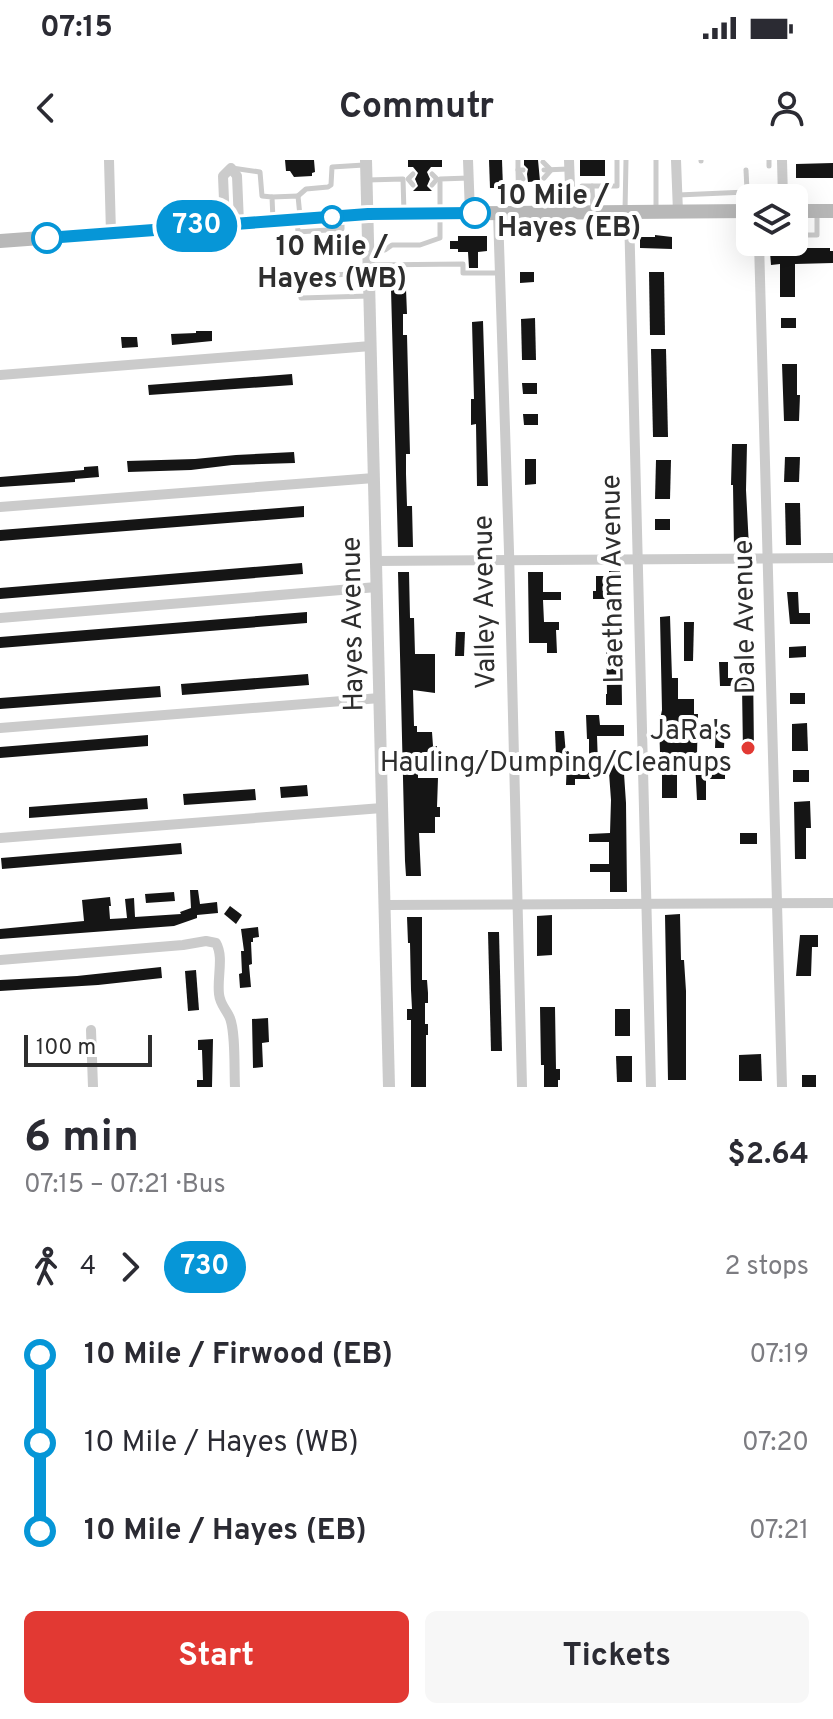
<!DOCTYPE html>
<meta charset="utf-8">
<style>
body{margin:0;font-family:Overpass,sans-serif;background:#f7f7f7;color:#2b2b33;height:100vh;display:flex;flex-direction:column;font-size:30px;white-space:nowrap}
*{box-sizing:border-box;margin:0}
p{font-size:26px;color:#7c7c81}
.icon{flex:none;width:44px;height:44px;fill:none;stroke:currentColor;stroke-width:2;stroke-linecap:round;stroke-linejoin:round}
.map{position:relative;height:927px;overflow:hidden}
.side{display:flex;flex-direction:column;background:#fff;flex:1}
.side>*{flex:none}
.badge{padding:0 16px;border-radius:26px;font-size:28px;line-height:52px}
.tools{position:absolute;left:736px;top:24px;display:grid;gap:16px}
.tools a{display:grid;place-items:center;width:72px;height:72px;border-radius:12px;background:#fff;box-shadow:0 8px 32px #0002;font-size:40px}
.scale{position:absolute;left:24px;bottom:20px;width:128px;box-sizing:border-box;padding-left:8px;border:4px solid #2e2e2e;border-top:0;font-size:22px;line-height:28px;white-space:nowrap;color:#2e2e2e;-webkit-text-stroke:6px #fff;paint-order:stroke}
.map>.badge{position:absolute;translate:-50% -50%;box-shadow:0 0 0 4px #fff}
.legs{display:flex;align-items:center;gap:12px;height:88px;padding:0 24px;font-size:26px}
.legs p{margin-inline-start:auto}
.head{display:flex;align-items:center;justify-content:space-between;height:136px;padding:0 24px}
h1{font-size:44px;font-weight:700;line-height:60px}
.cta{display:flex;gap:16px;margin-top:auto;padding:16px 24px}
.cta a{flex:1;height:92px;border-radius:12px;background:#e23933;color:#fff;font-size:32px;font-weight:700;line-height:92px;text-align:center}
.cta a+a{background:#f7f7f7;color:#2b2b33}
ul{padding:0 24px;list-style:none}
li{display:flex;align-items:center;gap:28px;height:88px;font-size:30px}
li i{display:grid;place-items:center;width:12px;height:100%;margin:0 10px;background:currentColor}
li i::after{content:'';width:20px;height:20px;margin:-10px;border:6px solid;border-radius:50%;background:#fff}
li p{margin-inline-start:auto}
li:first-child i{background:linear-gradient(#0000 50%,currentColor 0)}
li:last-child i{background:linear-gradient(currentColor 50%,#0000 0)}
.status{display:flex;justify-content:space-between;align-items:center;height:56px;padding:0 40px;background:#fff;direction:ltr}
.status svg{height:22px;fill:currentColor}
header{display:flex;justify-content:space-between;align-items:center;height:104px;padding:0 24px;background:#fff;font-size:36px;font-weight:700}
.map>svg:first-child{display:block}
.building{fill:#151515}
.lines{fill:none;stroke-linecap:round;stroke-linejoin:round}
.service{stroke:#cbcbcb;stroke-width:5}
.minor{stroke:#cbcbcb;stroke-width:10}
.tertiary{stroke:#cbcbcb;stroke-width:12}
.secondary{stroke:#b8b8b8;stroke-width:14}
.line-1-casing{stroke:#fff;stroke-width:18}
.line-1{stroke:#0696d7;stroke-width:12}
.stop-1-dot{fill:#fff;stroke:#0696d7;stroke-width:4}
.poi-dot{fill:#e23933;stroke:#fff;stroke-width:3}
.labels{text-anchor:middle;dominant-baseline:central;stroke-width:8;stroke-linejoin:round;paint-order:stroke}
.stop-label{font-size:28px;font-weight:bold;fill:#2e2e2e;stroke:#fff;text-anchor:start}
.street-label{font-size:28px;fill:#2e2e2e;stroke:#fff}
.poi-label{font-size:28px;fill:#2e2e2e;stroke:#fff;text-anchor:end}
</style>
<div class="status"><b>07:15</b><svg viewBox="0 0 49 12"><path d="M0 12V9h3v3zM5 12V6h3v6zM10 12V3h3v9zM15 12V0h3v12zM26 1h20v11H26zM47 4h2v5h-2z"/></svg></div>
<header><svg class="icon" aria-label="back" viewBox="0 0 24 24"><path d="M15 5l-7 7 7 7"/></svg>Commutr<svg class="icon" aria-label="person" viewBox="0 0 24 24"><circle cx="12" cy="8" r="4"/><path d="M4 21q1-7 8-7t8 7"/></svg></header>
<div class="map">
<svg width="833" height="927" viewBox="0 0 833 927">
<rect width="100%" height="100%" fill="#fff"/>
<g class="building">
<polygon points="285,0 314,0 315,12 312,13 312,16 294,17 290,11 286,11"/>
<polygon points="408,0 442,0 442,7 431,7 427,12 430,19 427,26 432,31 413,31 418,26 415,19 418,13 413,7 408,7"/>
<polygon points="489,0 502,0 503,28 490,28"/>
<polygon points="524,0 538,0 540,21 528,22 527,14 528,9 524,5"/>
<rect x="580" y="0" width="25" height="16"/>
<polygon points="833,3 833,18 796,18 796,4"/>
<polygon points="655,75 672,77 672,89 640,88 640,77 655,77"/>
<polygon points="458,76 487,76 487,91 478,92 478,108 469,108 468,92 458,92 458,89 450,89 450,81 458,81"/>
<polygon points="803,88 830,88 830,91 833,91 833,103 795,104 795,137 780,137 780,104 771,105 770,92 803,90"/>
<polygon points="520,112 534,112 534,122 520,123"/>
<polygon points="649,112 664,112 665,175 650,175"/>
<polygon points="391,129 406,129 407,154 403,154 403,175 407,175 410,294 406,294 406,314 407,346 412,346 413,387 398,387"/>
<polygon points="535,158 536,200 522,200 521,159"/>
<rect x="781" y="158" width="15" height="10"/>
<polygon points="483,161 488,326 477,326 476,264 471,265 471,239 474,239 472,162"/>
<polygon points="196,171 212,171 212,181 172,185 171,174 196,173"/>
<polygon points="121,177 137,177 138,187 122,188"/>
<polygon points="651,189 666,189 668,277 653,277"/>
<polygon points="782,204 797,204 797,235 800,235 799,261 784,261"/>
<polygon points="292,214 293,225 149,235 148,225"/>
<polygon points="522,223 537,223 537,234 523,234"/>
<polygon points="523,254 538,254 538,265 524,265"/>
<polygon points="732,284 747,284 746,330 749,387 734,387 733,325 731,325"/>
<polygon points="294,292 295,303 232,305 191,310 128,312 127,301 195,299 236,295"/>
<polygon points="785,297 800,297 799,322 784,322"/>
<polygon points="525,299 536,299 536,324 525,325"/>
<polygon points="656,300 671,300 670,339 655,339"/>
<polygon points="98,306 99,317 75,319 75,322 0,327 0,317 84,310 84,307"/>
<polygon points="785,343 800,343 801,385 786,385"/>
<polygon points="304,346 304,357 0,381 0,370"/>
<rect x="655" y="359" width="15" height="11"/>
<polygon points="302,403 303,414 0,439 0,428"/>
<polygon points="609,411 620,411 620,452 617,452 618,472 621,472 622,545 606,545 606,534 607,534 606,472 607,472 607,457 609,456 609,439 593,439 593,431 596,431 596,416 609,416"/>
<polygon points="398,412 409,412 410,458 414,458 415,494 435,494 435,533 413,530 414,566 417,566 417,572 432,572 433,586 437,586 437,595 418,595 418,618 438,618 437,647 440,647 440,657 435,657 435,673 419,673 421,716 406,716 405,701"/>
<polygon points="528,412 543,412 543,432 561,432 561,440 543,440 544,462 559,462 559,470 556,470 557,493 547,493 547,483 529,483"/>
<polygon points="739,415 750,415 751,468 740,469"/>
<polygon points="787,432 798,432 799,453 810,453 810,464 790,464"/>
<polygon points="307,452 307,463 0,488 0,477"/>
<polygon points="670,456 672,518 678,518 678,539 694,539 694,554 698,554 697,594 677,594 677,638 662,638 662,592 660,592 659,565 659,555 661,555 662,550 660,457"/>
<polygon points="684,462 694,462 693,501 684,501"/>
<polygon points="456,472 465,472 464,496 455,496"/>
<polygon points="806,486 806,497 789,498 789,487"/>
<polygon points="719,502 728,502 728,518 742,518 741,504 753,504 754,593 743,593 742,526 720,526"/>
<polygon points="308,514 309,525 182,535 181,524"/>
<polygon points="160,526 161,537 0,549 0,538"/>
<rect x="790" y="533" width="15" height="11"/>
<polygon points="586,555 599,555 600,565 624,565 624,576 597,576 598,604 589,604 589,579 587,579"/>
<polygon points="807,563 808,591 792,591 792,564"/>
<polygon points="716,564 725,564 724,588 715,588"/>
<polygon points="555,571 564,571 566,595 556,595"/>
<polygon points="148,575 148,586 0,598 0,587"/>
<polygon points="608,599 623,599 626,643 627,732 610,732 610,712 590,712 590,704 609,704 609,682 589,682 589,674 610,673 611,640"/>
<polygon points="567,601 576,601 576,611 592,611 592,619 575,619 575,625 566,625"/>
<polygon points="695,601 704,601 704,611 725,611 725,619 706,619 706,640 697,640"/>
<rect x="793" y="610" width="16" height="12"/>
<polygon points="307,625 308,636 281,638 280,627"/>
<polygon points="255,629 256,640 184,645 183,634"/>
<polygon points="147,638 148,649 29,658 29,647"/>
<polygon points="810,641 811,668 806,668 806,699 795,699 794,642"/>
<rect x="740" y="673" width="17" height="11"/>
<polygon points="181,683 182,694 2,709 1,698"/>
<polygon points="190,730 198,730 200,744 217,742 218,753 197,755 197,758 174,766 0,779 0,769 84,761 82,740 110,737 111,746 109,746 110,759 127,758 125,739 134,738 135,757 181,754 180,752 191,748"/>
<polygon points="174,732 175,741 146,743 145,734"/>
<polygon points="230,746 242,755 236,764 224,754"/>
<polygon points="680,754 681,800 684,800 686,831 686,920 668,920 665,755"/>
<polygon points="552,755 552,795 537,796 537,756"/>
<polygon points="407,757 422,757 422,820 427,820 428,833 428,843 425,843 425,864 428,864 428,875 426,875 426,927 411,927 411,860 407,860 407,849 412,849 411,830 410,783 408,783"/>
<polygon points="258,767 259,777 253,778 253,782 251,782 252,804 249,805 251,827 240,828 239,814 242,813 241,791 244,791 241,769"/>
<polygon points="488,772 499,772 502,891 491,891"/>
<polygon points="800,775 818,775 818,787 812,787 811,816 796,816"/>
<polygon points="161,807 162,818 98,825 0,831 0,820 77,816"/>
<polygon points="196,810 199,850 188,851 185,811"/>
<polygon points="540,847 555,847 556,909 560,909 560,920 558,920 558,927 544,927 544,905 541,905"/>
<rect x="615" y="849" width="15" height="27"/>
<polygon points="268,858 269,882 262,883 263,907 253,908 252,859"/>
<polygon points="213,879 212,927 197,927 197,920 203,920 202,890 198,890 198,880"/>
<polygon points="761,894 762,921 739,921 739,895"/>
<polygon points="616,896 632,896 632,922 617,922"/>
<rect x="802" y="915" width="14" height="12"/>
</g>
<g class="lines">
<g class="service">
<polyline points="518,0 518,10 523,19"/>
<polyline points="656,0 656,51"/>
<polyline points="701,0 701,1"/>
<polyline points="769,0 769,6"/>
<polyline points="543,2 551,10 544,18"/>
<polyline points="232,8 260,12 262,36 272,37 273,60"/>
<polyline points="544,10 568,9"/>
<polyline points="746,10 748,50"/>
<polyline points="413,14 408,19 413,25"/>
<polyline points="432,14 437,19 432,25"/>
<polyline points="367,20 403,19 404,53"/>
<polyline points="582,26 592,26"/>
<polyline points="678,35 769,31 769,38"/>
<polyline points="298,36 306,29 328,27 331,25 332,7 364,5"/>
<polyline points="272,37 298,36 300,56"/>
<polyline points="593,51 592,26 617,26 617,0"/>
<polyline points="625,51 626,0"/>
<polyline points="519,52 518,10 523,10"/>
<polyline points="297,60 298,72 342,69 342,59"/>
<polyline points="794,75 817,75 817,52"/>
<polyline points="370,90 385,90 392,85 420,85 440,78 440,19 469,18"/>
<polyline points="370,105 463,104 463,113 499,113"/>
<polyline points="368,113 299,117 301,138 369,136"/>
</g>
<g class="minor">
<polyline points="109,0 111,73"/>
<polyline points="468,0 470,53"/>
<polyline points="569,0 571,53"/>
<polyline points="676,0 678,52"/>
<polyline points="782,0 783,38"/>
<polyline points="498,53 509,391 522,927"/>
<polyline points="629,53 651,927"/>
<polyline points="225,64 223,16 231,8 237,16 239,63"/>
<polyline points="759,82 782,927"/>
<polyline points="0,215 371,186"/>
<polyline points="0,347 374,318"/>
<polyline points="376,401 833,398"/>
<polyline points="0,458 377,427"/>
<polyline points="0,568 380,538"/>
<polyline points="0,678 382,648"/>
<polyline points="385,745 833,743"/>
<path d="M0 800 183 785 206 781 216 783C224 797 217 817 219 834 220 844 225 848 229 856 236 869 234 911 235 927"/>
<polyline points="91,870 93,927"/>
</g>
<polyline class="tertiary" points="366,0 389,927"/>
<g class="secondary">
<polyline points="794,51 833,51"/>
<polyline points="0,81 368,54 750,51"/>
</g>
</g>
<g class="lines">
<g class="line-1-casing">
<polyline id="line-1" points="47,78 368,54 475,53"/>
</g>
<use href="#line-1" class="line-1"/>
</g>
<g class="stop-1-dot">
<circle cx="475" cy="53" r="14"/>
<circle cx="332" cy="57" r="10"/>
<circle cx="47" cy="78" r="14"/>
</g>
<circle class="poi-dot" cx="748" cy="588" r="8"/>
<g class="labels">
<g class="stop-label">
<text x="497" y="37">10 Mile /<tspan x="497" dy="32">Hayes (EB)</tspan></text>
<text x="332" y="88" text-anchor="middle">10 Mile /<tspan x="332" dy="32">Hayes (WB)</tspan></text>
</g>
<g class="street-label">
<text transform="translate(614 419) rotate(-91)">Laetham Avenue</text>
<text transform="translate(486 442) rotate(-91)">Valley Avenue</text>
<text transform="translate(746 457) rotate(-91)">Dale Avenue</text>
<text transform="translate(354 464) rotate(-91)">Hayes Avenue</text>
</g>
<g class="poi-label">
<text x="732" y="572">JaRa's<tspan x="732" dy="32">Hauling/Dumping/Cleanups</tspan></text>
</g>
</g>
</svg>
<div class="tools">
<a><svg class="icon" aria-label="layers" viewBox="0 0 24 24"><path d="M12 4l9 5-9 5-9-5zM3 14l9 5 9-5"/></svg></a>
</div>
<div class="scale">100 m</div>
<b class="badge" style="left:197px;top:66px;background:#0696d7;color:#fff">730</b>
</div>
<section class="side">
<div class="head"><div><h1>6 min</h1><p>07:15 – 07:21 · Bus</p></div><b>$2.64</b></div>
<div class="legs"><svg class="icon" aria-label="walk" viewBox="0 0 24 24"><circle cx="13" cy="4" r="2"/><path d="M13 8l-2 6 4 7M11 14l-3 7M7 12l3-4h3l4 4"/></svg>4<svg class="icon" aria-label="forward" viewBox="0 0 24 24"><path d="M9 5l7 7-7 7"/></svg><b class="badge" style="background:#0696d7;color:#fff">730</b><p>2 stops</p></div>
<ul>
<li><i style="color:#0696d7"></i><b>10 Mile / Firwood (EB)</b><p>07:19</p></li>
<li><i style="color:#0696d7"></i><span>10 Mile / Hayes (WB)</span><p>07:20</p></li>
<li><i style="color:#0696d7"></i><b>10 Mile / Hayes (EB)</b><p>07:21</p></li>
</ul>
<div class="cta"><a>Start</a><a>Tickets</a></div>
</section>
